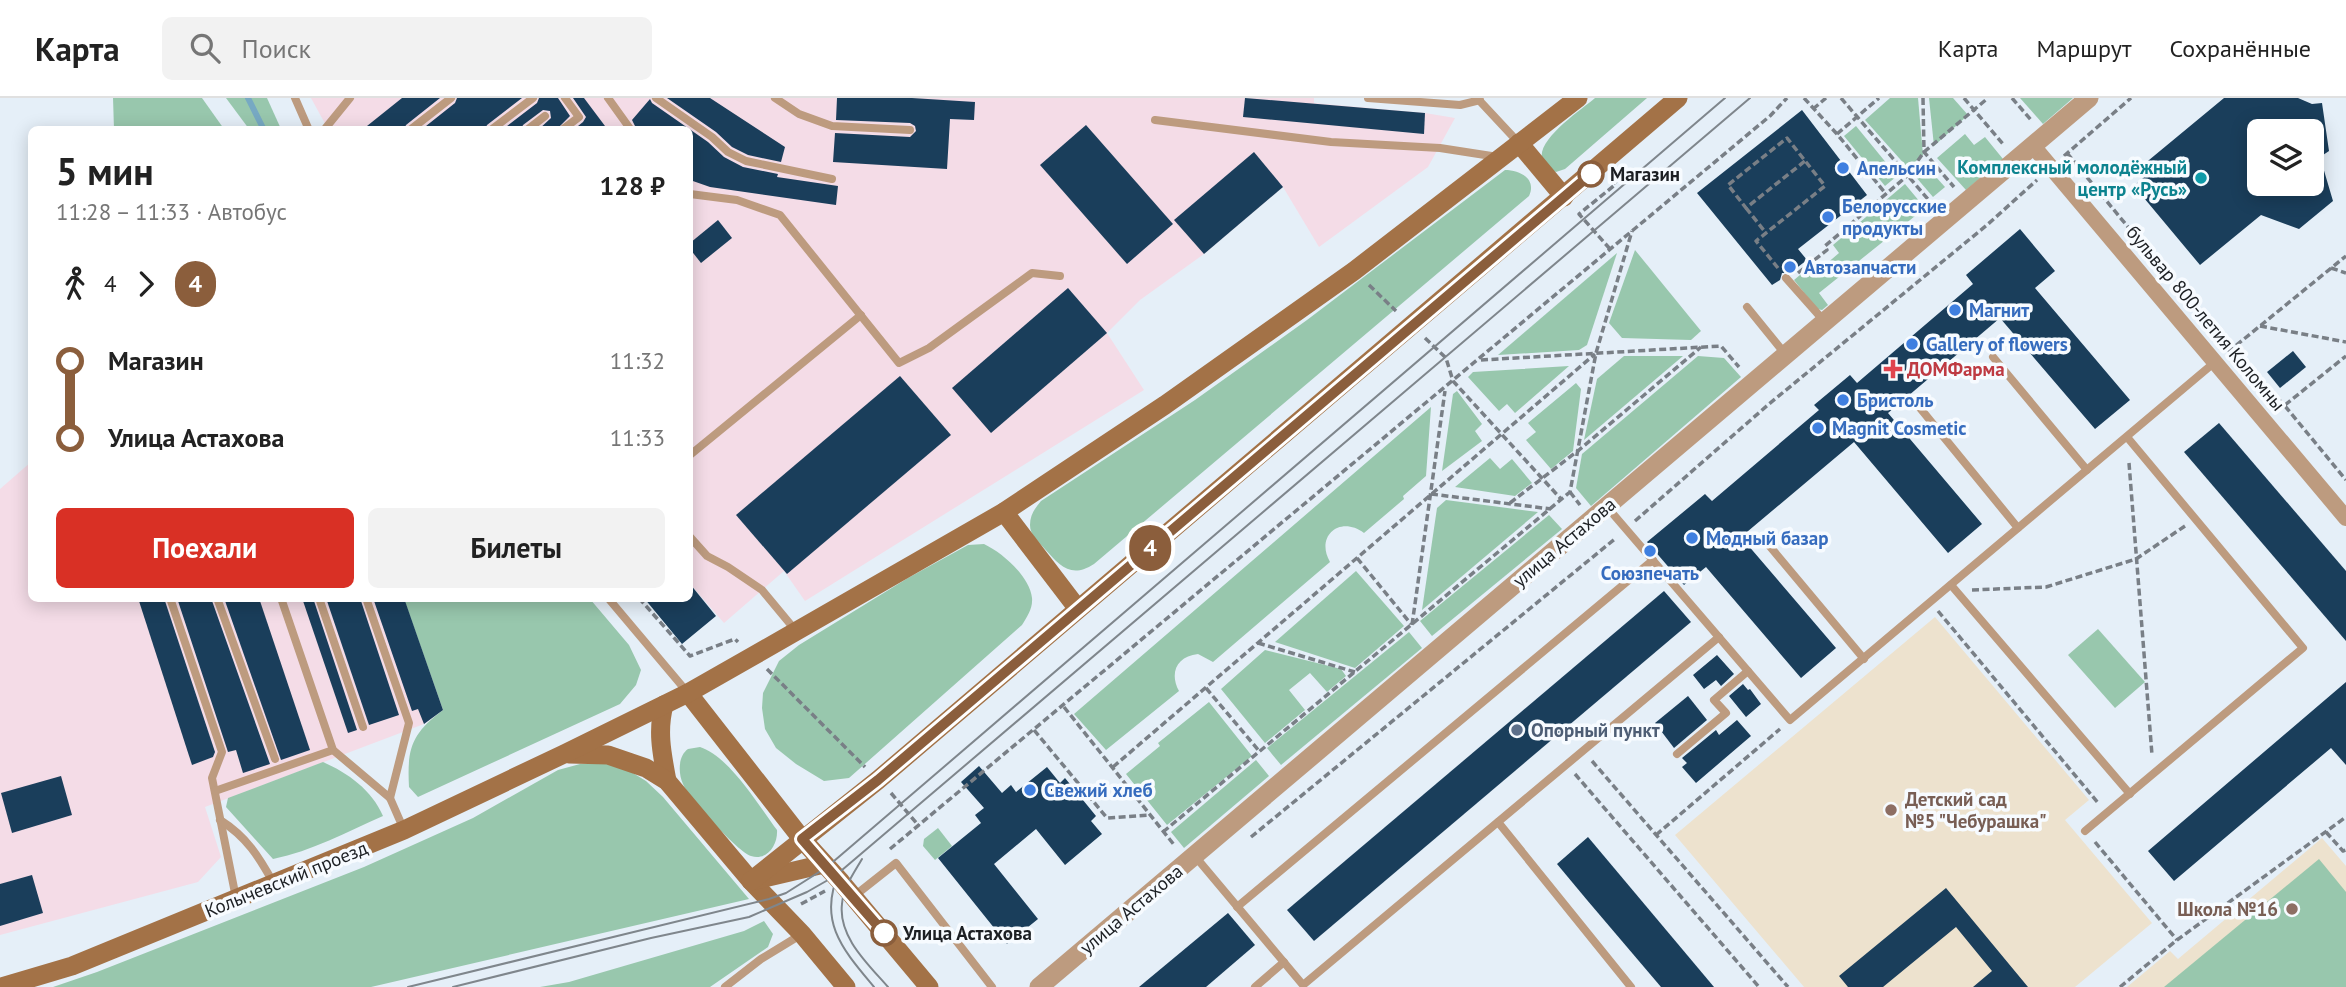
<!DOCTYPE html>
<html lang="ru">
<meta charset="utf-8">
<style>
body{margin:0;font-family:"PT Sans",sans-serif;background:#f2f2f2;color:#222;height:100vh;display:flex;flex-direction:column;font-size:26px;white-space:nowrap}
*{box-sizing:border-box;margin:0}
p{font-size:23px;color:#767676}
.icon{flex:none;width:38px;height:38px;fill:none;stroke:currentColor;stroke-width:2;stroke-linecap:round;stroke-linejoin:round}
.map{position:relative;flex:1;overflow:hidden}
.side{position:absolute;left:28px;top:28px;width:665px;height:476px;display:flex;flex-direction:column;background:#fff;border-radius:10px;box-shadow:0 4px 18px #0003}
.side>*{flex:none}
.badge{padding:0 14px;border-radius:23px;font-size:24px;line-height:46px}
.tools{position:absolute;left:2247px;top:21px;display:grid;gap:14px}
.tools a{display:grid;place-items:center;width:77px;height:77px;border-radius:10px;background:#fff;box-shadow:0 4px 18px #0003;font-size:35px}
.map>.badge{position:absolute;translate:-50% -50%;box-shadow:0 0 0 4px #fff}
.legs{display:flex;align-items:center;gap:10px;height:77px;padding:0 28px;font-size:23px}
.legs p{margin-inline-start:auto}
.summary{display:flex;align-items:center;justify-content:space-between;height:119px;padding:0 28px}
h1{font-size:38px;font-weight:700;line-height:52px}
.cta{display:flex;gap:14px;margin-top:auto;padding:14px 28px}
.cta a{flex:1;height:80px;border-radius:10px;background:#d93025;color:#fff;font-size:28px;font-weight:700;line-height:80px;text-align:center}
.cta a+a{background:#f2f2f2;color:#222}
ul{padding:0 28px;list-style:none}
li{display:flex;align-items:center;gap:24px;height:77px;font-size:26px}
li i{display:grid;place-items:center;width:10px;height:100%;margin:0 9px;background:currentColor}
li i::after{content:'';width:18px;height:18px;margin:-9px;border:5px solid;border-radius:50%;background:#fff}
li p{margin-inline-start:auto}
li:first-child i{background:linear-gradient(#0000 50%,currentColor 0)}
li:last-child i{background:linear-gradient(currentColor 50%,#0000 0)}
header{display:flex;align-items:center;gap:42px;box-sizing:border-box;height:98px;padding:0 35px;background:#fff;border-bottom:2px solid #e0e0e0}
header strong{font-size:33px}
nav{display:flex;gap:38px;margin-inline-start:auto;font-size:24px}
.search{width:490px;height:63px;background:#f2f2f2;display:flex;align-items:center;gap:18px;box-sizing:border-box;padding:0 24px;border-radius:10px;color:#767676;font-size:26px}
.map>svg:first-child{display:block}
.industrial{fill:#f4dce7}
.education{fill:#ede2ce}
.green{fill:#98c7ad}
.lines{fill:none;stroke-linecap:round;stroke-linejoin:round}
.stream{stroke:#77a9c3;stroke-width:6}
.building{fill:#1a3e5b;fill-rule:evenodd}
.path{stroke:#797f86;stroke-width:3.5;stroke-dasharray:7 3.5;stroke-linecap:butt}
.service{stroke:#bd9b7f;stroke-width:8}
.minor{stroke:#bd9b7f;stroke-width:16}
.tertiary{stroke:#bd9b7f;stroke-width:19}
.secondary{stroke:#a37247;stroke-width:19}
.tram{stroke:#7f868c;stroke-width:2}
.line-1-casing{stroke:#fff;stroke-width:16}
.line-1{stroke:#8b5e3c;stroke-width:10}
.shop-dot{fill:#3f7fe0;stroke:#f7fbff;stroke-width:2.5}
.stop-1-dot{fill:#fff;stroke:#8b5e3c;stroke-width:3.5}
.culture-dot{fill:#0f9aa8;stroke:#f7fbff;stroke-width:2.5}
.health-dot{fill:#e0444e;stroke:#f7fbff;stroke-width:2.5}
.service-dot{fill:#5c6f8a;stroke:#f7fbff;stroke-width:2.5}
.education-dot{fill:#8d6e63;stroke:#f7fbff;stroke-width:2.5}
.labels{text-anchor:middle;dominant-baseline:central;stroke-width:7;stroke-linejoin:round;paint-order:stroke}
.culture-label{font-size:19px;font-weight:bold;fill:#0d838f;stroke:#f7fbff;text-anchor:end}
.shop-label{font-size:19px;font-weight:bold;fill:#366cbe;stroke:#f7fbff;text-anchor:start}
.stop-label{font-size:19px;font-weight:bold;fill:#1c1f23;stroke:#f7fbff;text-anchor:start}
.street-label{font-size:19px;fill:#1c1f23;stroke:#f7fbff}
.health-label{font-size:19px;font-weight:bold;fill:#be3a42;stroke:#f7fbff;text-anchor:start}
.service-label{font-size:19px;font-weight:bold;fill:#4e5e75;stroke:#f7fbff;text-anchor:start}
.education-label{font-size:19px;font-weight:bold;fill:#785e54;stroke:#f7fbff;text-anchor:start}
</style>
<header>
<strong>Карта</strong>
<div class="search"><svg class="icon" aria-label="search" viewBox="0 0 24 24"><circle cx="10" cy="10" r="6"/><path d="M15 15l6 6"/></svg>Поиск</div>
<nav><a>Карта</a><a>Маршрут</a><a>Сохранённые</a></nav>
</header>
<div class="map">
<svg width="2346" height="889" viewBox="0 0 2346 889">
<rect width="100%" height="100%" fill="#e5eff8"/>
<g class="industrial">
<polygon points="311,0 1314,0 1314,5 1425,15 1455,20 1428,69 1319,149 1283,89 1204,156 1140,202 1107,235 1144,292 805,503 784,473 724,525 690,486 690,32 328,31"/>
<polygon points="31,364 32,500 404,501 443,612 424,626 205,709 221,759 198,784 0,837 0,391"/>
</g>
<g class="education">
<polygon points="1935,519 2089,702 2065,722 2152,825 2075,889 1804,889 1675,737"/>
<polygon points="2322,740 2346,768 2346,889 2127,889 2170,853 2178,861"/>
</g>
<g class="green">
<polygon points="113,0 202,0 224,31 114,31"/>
<polygon points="226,0 267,0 281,31 249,31"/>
<path d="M1595 0H1647L1565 71 1556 74C1513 56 1579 14 1595 0Z"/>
<polygon points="1890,0 1918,0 1923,57 1908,70 1865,22"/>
<polygon points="1929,0 1953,0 1968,17 1934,48"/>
<polygon points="2020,0 2073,0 2043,26"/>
<polygon points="1856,28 1897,78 1885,88 1844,38"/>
<polygon points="1965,36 1974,47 1985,39 2003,61 1966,92 1937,60"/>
<polygon points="1926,68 1945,89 1933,99 1915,78"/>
<path d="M1505 72C1520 72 1537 81 1529 98L1094 466C1071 481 1060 468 1044 450 1038 443 1030 437 1030 427 1030 417 1035 410 1041 403L1195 302 1307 222Z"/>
<polygon points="1905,86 1925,110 1819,195 1828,207 1822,212 1817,211 1794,182 1812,167 1818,173 1839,155 1833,147"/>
<polygon points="1635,152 1701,233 1691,242 1622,240 1609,225"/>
<polygon points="1617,155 1587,247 1579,252 1498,257"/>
<polygon points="1624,258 1683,258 1584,342 1597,281"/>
<polygon points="1698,258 1724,260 1741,279 1591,408 1576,390 1582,356"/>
<polygon points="1569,268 1515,315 1507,306 1499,313 1468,279 1473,274"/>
<polygon points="1576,285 1581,291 1573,353 1551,371 1526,342 1536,334 1528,325"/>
<polygon points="1457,293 1482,326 1475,333 1482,343 1442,373 1453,296"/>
<path d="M1431 309 1426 378 1403 398 1404 401 1364 435C1340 417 1315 438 1330 464L1213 564 1198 556C1177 558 1169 575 1179 593L1106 652 1074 616Z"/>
<polygon points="1490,360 1500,371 1512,361 1532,385 1515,398 1455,389"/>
<polygon points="1446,402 1538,414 1422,512 1437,410"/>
<polygon points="1549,417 1562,431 1432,538 1420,523"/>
<path d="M984 446C1003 455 1030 479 1032 500 1033 510 1027 519 1022 527L849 680 824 683 796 666 776 650 765 631 762 610 763 595 779 563 799 547 908 480 968 447Z"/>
<polygon points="1356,473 1404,528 1355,570 1275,544"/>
<path d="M404 501H590L629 547 641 572 636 587 620 606 418 699 409 689C407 651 411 636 443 612Z"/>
<polygon points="2098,531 2145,584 2115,610 2068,557"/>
<polygon points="1409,534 1422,550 1281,667 1267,650"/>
<polygon points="1265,552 1341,571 1346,578 1327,594 1310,575 1289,592 1305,612 1265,645 1221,591"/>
<polygon points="1209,604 1252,658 1167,727 1126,676 1160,648 1158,645"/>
<path d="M700 649C729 658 759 708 777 732 778 746 768 763 751 758 739 755 688 699 683 686 678 675 678 658 688 651Z"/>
<polygon points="1256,662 1269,678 1184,750 1171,734"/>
<path d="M323 664C348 675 372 692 383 718 347 734 312 753 273 761L226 709 228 700Z"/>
<polygon points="580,666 609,666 628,672 646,683 663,699 749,801 371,889 53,889 97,874 364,769 473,720 558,672"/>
<polygon points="938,730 952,748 935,762 923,748 924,741"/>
<polygon points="2319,761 2346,794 2346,889 2164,889"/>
<polygon points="764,823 773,836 768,849 710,889 540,889 569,884 744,833"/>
</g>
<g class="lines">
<polyline class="stream" points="248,0 264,32"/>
</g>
<g class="building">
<polygon points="402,0 440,0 406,27 404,32 362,32"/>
<polygon points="457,0 522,0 487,27 485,32 421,32 455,5"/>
<polygon points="539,0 558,0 570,18 556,32 538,32 551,20 550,13 543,12 523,27 521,32 502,32 537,5"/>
<polygon points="573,0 584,0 608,32 573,32 583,24 586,19"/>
<polygon points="667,0 710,0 785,49 781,64 748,57 732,49 716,34"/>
<polygon points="837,0 912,0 975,4 974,22 950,21 947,71 833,64 835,35 910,39 916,33 915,28 910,25 836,22"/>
<polygon points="1245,0 1425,15 1424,36 1243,19"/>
<path d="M2224 0H2298L2312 6 2322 5 2329 53 2320 59 2333 103 2299 131 2261 117 2200 167 2134 88 2149 75 2143 67ZM2259 33H2312V86H2259Z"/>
<polygon points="650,1 652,5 708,44 724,59 743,69 778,76 777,79 838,88 836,107 710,89 690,82 690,32 637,32 632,22"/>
<polygon points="1802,12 1867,97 1798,151 1807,162 1790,175 1782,175 1780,182 1772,187 1697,95"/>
<polygon points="1086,27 1173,126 1127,166 1040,67"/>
<polygon points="1254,54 1283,89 1204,156 1174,122"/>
<polygon points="718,122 732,140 701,165 690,151 690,145"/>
<polygon points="2020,131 2055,173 2035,190 2130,302 2095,331 2000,220 1888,315 1982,426 1948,455 1854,344 1741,439 1836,550 1801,580 1706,469 1684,487 1647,444 1705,396 1712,403 1819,312 1814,307 1850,277 1857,285 1973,186 1966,177"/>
<polygon points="1068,190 1107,235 991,335 952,290"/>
<polygon points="2293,253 2306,269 2280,290 2267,274"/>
<polygon points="900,278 951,337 787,476 736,417"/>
<polygon points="2219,325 2346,473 2346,543 2184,354"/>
<polygon points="690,486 716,518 682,546 644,500 690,500"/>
<polygon points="1664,493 1691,524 1314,843 1287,812"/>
<polygon points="138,500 164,500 215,654 213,659 192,667"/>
<polygon points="177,500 211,500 270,666 243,675 236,652 228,654"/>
<polygon points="224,500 259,500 310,652 281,662"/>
<polygon points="302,500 313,500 357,632 348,635"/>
<polygon points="326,500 360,500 399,617 369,627"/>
<polygon points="373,500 404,500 443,612 424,626 418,611 412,613"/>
<polygon points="1717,557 1734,576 1721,588 1716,582 1704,591 1693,577"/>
<polygon points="2346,584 2346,667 2331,650 2174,783 2148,753"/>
<polygon points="1743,586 1748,592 1750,591 1761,606 1746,619 1729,598"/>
<polygon points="1688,598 1707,622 1674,650 1655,625"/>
<polygon points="1737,622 1751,638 1696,685 1682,669 1687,665 1682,660 1716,632 1719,637"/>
<polygon points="979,668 1002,695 1011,687 1016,694 1047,669 1060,685 1065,680 1096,718 1091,723 1102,736 1065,767 1036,731 994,766 1038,821 1007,846 938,760 981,725 975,717 984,710 961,684"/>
<polygon points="61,678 72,717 12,735 1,695"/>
<polygon points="1588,739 1714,889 1661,889 1587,802 1557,766"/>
<polygon points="32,777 43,815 0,828 0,786"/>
<polygon points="1946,790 2028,889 1973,889 1992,873 1956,829 1883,889 1848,889 1839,878"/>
<polygon points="1228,815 1255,847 1206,889 1139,889"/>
</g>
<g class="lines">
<g class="path">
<polyline points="1804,0 1837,36 1886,96"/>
<polyline points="1841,0 1933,107"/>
<polyline points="1923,0 1924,54 1954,89"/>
<polyline points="1964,0 2003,46"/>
<polyline points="2012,0 2031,22"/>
<polyline points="1813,11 1826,0"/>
<polyline points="1837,36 1879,0"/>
<polyline points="2067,55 2128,129"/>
<polyline points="2064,58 2131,0"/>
<polyline points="1746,110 1766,135"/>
<polyline points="1610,151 1579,116 1616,86 1613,82"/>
<polyline points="1778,170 1756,143 1825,88 1787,40 1728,87 1746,110 1805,63"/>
<polyline points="2331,170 2346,175"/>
<polyline points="1798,175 1827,152 1825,148 1907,78 1924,54 1988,0"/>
<polyline points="1369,187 1396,213"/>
<polyline points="2260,228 2346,244"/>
<polyline points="1425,240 1446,260 1453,283 1561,401"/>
<polyline points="2228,254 2346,158"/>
<polyline points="1481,262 1721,248 1739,269"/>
<polyline points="2241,263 2285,308 2346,382"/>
<polyline points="2285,307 2346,258"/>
<polyline points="2129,365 2152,657"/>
<polyline points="1570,394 1580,407"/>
<polyline points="1431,396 1551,411"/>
<polyline points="1510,405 1579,352 1701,249"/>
<polyline points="1635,423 1769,306 1987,127 2037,82"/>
<polyline points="1357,460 1411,526"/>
<polyline points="1972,492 2046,489 2136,461 2185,428"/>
<polyline points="639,500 690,558 735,541 738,544"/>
<polyline points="1938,513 2099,706"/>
<polyline points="1412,527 1445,293"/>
<polyline points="1258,545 1355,574"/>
<polyline points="767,571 865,669"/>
<polyline points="1206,590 1260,654"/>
<polyline points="1064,609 1175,748"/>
<polyline points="1034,632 1107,720 1150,717"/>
<polyline points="1592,663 1788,889"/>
<polyline points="1113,669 1595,256"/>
<polyline points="1575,676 1759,889"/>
<polyline points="891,695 919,728"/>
<polyline points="1163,734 1570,394 1596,255 1632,133"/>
<polyline points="2326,734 2343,753 2346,752"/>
<polyline points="1656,737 1780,631"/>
<polyline points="1251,739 1616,440"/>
<polyline points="2095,744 2177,842"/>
<polyline points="890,751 1770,18 1787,0"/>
<polyline points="801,806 825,793"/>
<polyline points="2120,889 2177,842 2346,719"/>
</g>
<g class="service">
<polyline points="295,0 309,32"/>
<polyline points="608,0 631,32"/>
<polyline points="656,0 712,39 728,54 746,63 832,81"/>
<polyline points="775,0 799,16 832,28 910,32"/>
<polyline points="1368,0 1460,7 1480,2"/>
<polyline points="1477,0 1518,44"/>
<polyline points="1155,22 1331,44 1440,50 1498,59"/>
<polyline points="324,32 350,0"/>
<polyline points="410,32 451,0"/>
<polyline points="491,32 533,0"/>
<polyline points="527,32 545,18"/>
<polyline points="562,32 579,19 565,0"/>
<polyline points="690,96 737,102 780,117 899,265 929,250 1032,175 1060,178"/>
<polyline points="1786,180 1825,224"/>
<polyline points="1747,209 1786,257"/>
<polyline points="1993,259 2087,372"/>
<polyline points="1920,310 2018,430"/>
<polyline points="690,357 861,217"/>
<polyline points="1607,409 1790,622 2215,264"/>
<polyline points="690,439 707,458 728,469 762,492 796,533"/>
<polyline points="1762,439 1864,561"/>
<polyline points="1951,487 2130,696"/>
<polyline points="170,500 222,654 212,680 236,800"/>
<polyline points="217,500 275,661"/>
<polyline points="281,500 333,652 390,700 409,625 366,500"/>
<polyline points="319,500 363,629"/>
<polyline points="608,500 688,595"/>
<polyline points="1677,656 1726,615 1714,602 1748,573"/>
<polyline points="215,693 333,652"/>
<polyline points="390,700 404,732"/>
<path d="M220 722C247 739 259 759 274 786"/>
<polyline points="1498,724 1631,889"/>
<polyline points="2085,733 2303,550 2127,339"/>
<polyline points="1194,757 1303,887 1719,539"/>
<polyline points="853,799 896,765 992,889"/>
<polyline points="1237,809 1653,462"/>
<polyline points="725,889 761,861 802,836"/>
<polyline points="1255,889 1284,864"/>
</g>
<polyline class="minor" points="2033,48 2346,420"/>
<polyline class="tertiary" points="1039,889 2089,0"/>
<g class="secondary">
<polyline points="1519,45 1564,99"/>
<polyline points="1004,414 1078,511"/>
<polyline points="688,595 802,741 841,784 929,889"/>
<path d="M664 607C657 633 662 656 667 683"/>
<polyline points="569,656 608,657 646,670 667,683 751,783 802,836 846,889"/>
<polyline points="756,782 824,766"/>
<polyline points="751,783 878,682 1678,0"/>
<polyline points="1,889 72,868 404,732 564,656 688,595 753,558 1004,414 1165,307 1354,173 1578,0"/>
</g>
<g class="tram">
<path d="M862 761C854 775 843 790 842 806 838 839 868 866 888 889"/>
<path d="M840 773C816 823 844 853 874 889"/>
<polyline points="408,889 769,801 786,795 827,769 1725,0"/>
<polyline points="453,889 651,840 749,819 807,794 835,778 1750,0"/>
</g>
</g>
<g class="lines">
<g class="line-1-casing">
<polyline id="line-1" points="884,835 802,741 878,682 1591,76"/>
</g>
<use href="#line-1" class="line-1"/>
</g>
<g class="shop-dot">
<circle cx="1843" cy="70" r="7"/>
<circle cx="1828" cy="119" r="7"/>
<circle cx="1790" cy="169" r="7"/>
<circle cx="1955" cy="212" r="7"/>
<circle cx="1912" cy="246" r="7"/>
<circle cx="1843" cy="302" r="7"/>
<circle cx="1818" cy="330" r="7"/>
<circle cx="1692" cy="440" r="7"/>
<circle cx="1650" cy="453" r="7"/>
<circle cx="1030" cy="692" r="7"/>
</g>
<g class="stop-1-dot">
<circle cx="1591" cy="76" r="12"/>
<circle cx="884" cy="835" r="12"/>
</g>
<circle class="culture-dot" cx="2201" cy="80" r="7"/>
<path class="health-dot" d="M1889.5 260.5h7v7h7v7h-7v7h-7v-7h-7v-7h7z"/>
<circle class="service-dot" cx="1517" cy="632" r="7"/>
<g class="education-dot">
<circle cx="1891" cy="712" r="7"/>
<circle cx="2292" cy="811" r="7"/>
</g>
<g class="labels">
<g class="culture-label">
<text x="2187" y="69">Комплексный молодёжный<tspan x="2187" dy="22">центр «Русь»</tspan></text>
</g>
<g class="shop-label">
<text x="1857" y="70">Апельсин</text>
<text x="1842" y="108">Белорусские<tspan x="1842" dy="22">продукты</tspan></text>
<text x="1804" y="169">Автозапчасти</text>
<text x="1969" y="212">Магнит</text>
<text x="1926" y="246">Gallery of flowers</text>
<text x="1857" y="302">Бристоль</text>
<text x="1832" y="330">Magnit Cosmetic</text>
<text x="1706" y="440">Модный базар</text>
<text x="1650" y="475" text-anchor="middle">Союзпечать</text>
<text x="1044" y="692">Свежий хлеб</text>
</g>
<g class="stop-label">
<text x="1610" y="76">Магазин</text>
<text x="903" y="835">Улица Астахова</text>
</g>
<g class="street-label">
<text transform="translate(2206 220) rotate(50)">бульвар 800-летия Коломны</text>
<text transform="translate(1564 444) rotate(-40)">улица Астахова</text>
<text transform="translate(286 781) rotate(-22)">Колычевский проезд</text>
<text transform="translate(1131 811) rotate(-40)">улица Астахова</text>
</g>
<g class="health-label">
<text x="1907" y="271">ДОМФарма</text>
</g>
<g class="service-label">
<text x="1531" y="632">Опорный пункт</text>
</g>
<g class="education-label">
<text x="1905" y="701">Детский сад<tspan x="1905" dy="22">№5 "Чебурашка"</tspan></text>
<text x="2278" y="811" text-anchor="end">Школа №16</text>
</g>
</g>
</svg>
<div class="tools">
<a><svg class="icon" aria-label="layers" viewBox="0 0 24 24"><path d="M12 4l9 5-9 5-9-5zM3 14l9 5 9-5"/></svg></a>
</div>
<b class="badge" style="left:1150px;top:450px;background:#8b5e3c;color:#fff">4</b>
<section class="side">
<div class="summary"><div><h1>5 мин</h1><p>11:28 – 11:33 · Автобус</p></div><b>128 ₽</b></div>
<div class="legs"><svg class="icon" aria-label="walk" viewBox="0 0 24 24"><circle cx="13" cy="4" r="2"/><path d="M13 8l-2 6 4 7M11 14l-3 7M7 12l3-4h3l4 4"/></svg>4<svg class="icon" aria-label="forward" viewBox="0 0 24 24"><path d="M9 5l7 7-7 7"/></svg><b class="badge" style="background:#8b5e3c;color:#fff">4</b></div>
<ul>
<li><i style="color:#8b5e3c"></i><b>Магазин</b><p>11:32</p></li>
<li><i style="color:#8b5e3c"></i><b>Улица Астахова</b><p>11:33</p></li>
</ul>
<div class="cta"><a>Поехали</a><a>Билеты</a></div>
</section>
</div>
